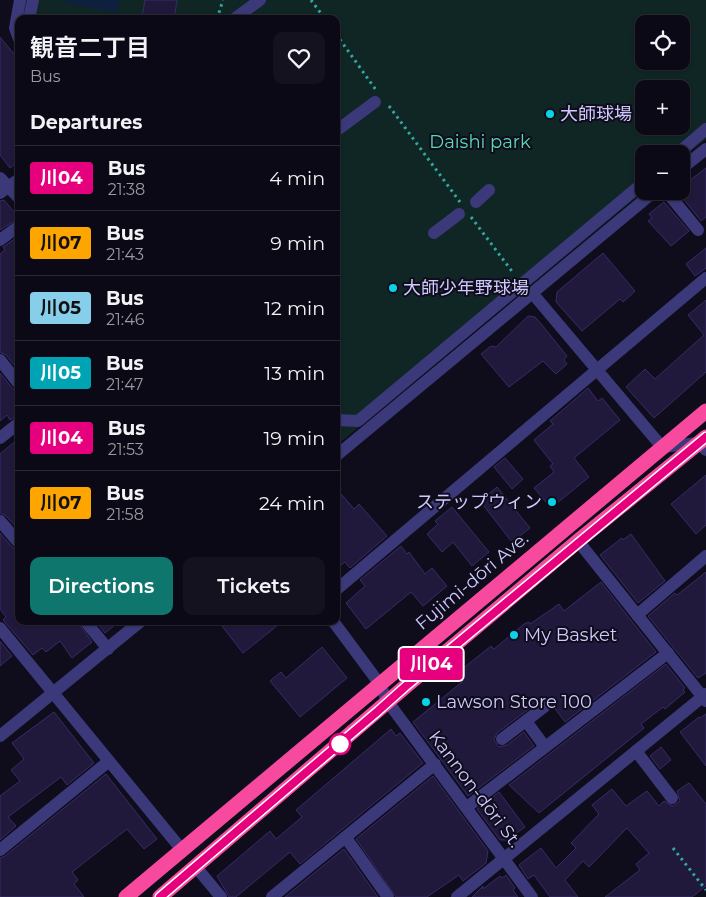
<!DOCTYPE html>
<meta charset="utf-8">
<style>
body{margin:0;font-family:Montserrat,"Noto Sans JP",sans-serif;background:#14121e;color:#f1f3f6;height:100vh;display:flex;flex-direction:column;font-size:19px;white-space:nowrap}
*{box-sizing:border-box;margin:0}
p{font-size:16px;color:#9a9aa0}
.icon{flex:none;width:28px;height:28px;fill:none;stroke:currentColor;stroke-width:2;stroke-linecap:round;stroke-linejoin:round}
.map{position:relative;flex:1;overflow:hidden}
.details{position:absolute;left:15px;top:15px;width:325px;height:610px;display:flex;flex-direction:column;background:#0b0915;border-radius:10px;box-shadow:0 1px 4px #0004,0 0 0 1px #2b2a34}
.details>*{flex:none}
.badge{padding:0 10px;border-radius:4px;font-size:18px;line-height:32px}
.tools{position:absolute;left:635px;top:15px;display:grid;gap:10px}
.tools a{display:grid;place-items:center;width:55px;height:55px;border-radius:10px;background:#0b0915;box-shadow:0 1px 4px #0004,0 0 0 1px #2b2a34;font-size:25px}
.map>.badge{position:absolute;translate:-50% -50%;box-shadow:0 0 0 2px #fff}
h2{padding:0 15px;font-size:19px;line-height:45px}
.round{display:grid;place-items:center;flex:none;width:52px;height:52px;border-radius:10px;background:#14121e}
.overview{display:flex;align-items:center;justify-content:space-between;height:85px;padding:0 15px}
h1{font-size:24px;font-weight:600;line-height:38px}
.primary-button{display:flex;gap:10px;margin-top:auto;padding:10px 15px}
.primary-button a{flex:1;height:58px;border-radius:10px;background:#0f766e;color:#fff;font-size:20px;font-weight:600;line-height:58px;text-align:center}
.primary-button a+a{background:#14121e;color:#f1f3f6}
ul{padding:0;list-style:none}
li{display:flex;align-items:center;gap:15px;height:65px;padding:0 15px;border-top:1px solid #2b2a34}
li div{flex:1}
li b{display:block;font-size:19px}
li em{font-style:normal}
li .badge{min-width:55px;font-weight:700;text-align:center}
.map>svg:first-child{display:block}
.green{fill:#0f2625;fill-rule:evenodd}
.water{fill:#0d213f}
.building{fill:#20193c;stroke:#372c67}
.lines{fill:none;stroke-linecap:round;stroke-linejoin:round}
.path{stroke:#32a8a0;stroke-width:3;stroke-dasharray:2.5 4;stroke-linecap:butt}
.minor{stroke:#3b3979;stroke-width:12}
.highway{stroke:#f74a9e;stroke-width:15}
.line-casing{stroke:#fff;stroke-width:11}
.line{stroke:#e6007e;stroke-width:8}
.poi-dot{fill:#0ad3e8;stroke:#0f0c1c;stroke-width:2}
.stop-dot{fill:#fff;stroke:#e6007e;stroke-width:2.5}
.labels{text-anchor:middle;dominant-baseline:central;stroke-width:4;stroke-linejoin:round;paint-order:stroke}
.poi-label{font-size:18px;fill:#cfc9fd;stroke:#0f0c1c;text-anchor:start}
.park-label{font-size:18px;fill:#5ad8b8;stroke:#0f0c1c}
.street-label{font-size:18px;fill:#cfc9fd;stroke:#0f0c1c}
</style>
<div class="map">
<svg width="706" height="897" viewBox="0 0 706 897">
<rect width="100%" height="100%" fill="#0f0c1c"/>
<path class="green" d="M26 0H706V139L681 159V154H644V191L336 446V19H22ZM644 24H681V61H644ZM644 89H681V126H644Z"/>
<polygon class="water" points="62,0 119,0 117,13 62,2"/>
<g class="building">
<polygon points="145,0 177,0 174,19 142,17"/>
<polygon points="0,37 19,60 19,161 10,168 0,155"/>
<polygon points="706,168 706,217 701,221 677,191 681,191 681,187"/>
<polygon points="4,200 19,218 0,230 0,201"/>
<polygon points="664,202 689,231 671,246 648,221 652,218 649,214"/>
<polygon points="19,236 19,371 6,355 0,352 0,254 5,250 3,247"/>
<polygon points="706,248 706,268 695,276 686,264"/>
<polygon points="603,253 635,291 623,302 620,299 582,331 556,302 557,292"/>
<polygon points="706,300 706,372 654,418 626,387 645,369 655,379 704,335 688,315"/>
<polygon points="528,316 535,317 542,325 567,356 564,360 567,364 556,374 543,361 509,387 481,354 491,346 496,347"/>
<polygon points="0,373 13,389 19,392 19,415 10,420 7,415 0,421"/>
<polygon points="588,388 598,401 602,398 620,420 574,458 589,477 551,508 534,488 554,472 550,466 553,464 534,440 553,424 550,421"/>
<polygon points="19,438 19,530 6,516 0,513 0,454"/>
<polygon points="505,458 523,479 512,489 494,467"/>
<polygon points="706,475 706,525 696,534 671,504"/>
<polygon points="497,487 530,528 512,542 480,501"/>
<polygon points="336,488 354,509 359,504 387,536 350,568 345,562 336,569"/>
<polygon points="452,507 489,552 472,566 453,542 442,552 427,534 438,524 435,521"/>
<polygon points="0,533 13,548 19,551 19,564 15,567 19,572 19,621 77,621 92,642 72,658 60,641 46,652 42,648 33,655 3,620 6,617 0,609"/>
<polygon points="631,534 665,581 638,603 600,555 622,538 623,540"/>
<polygon points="401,546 407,554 409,552 425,574 432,568 447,586 423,606 411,592 366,629 346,603 365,586 360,580"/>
<polygon points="706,572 706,673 698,678 648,616 675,593 677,595"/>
<polygon points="601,582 656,652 565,722 550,702 542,699 497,733 494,740 499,747 507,745 524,732 534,746 468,796 413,722 462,682 458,677 463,672 461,670 491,646 494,649 524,624 529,622 530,624 559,604 564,611"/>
<polygon points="96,621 120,621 105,633"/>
<polygon points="218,621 283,621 243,653"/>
<polygon points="0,641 12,656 0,666"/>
<polygon points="322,647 347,678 300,717 270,681 281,672 286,678"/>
<polygon points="666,664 685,688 683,690 685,692 665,709 663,707 641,724 644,728 539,813 509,785"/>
<polygon points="54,712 94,763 67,785 61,777 8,817 16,826 0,840 0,796 20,781 11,770 24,759 12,743"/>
<polygon points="706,714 706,766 680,732 699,717 700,718"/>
<polygon points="391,729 396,736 400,733 423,763 300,864 290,852 236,897 229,897 217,876 270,831 276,839 302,817 296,810"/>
<polygon points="661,747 671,760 660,769 650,756"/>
<polygon points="106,774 157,839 144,849 127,829 72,872 78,880 74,884 84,897 0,897 0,858 5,856"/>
<polygon points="433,776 488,851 486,863 463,881 459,875 427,897 396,897 356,839"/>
<polygon points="689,783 706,804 706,886 692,897 605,897 640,870 636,864 649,853 627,828 589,867 583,861 565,880 578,897 550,897 534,875 528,879 519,865 541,848 556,868 576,848 571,843 599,814 592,805 612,789 626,806 647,791 659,806 664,801 673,806 680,801 677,791"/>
<polygon points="499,792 525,827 507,840 500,840 477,809"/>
<polygon points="344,849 378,897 285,897 308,878"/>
<polygon points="506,875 515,888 513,890 518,897 472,897 483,886 483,889 500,876 502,878"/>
</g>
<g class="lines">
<g class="path">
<polyline points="311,0 325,19"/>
<polyline points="217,19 223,0"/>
<polyline points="336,34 376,90"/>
<polyline points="389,106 460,202"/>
<polyline points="471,217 514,274"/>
<polyline points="673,848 706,890"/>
</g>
<g class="minor">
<polyline points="29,19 33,0"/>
<polyline points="234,19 260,0"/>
<polyline points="19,39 15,28 20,0"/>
<polyline points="336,131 375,102"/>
<polyline points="677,154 706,129"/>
<polyline points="681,169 706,149"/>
<polyline points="0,178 19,198"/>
<polyline points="666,191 698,230"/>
<polyline points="0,193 19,179"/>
<polyline points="476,202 489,190"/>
<polyline points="434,233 459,214"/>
<polyline points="0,240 19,226"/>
<polyline points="533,294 662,447 698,443 706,450"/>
<polyline points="0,360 19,384"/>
<polyline points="336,420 358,421 644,182"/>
<polyline points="0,438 19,423"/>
<polyline points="336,456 655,191"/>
<polyline points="0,521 19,543"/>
<polyline points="578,541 706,701"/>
<polyline points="336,590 706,278"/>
<polyline points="637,615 706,556"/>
<polyline points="85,621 108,649"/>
<polyline points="333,621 379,683 388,702 532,897"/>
<polyline points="0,628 182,850"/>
<polyline points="526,721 545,747"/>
<polyline points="0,736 141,621"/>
<polyline points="502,739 544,707"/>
<polyline points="636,751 672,798"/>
<polyline points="467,807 668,653"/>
<polyline points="346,838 388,897"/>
<polyline points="0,850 109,761"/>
<polyline points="196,867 221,897"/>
<polyline points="272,897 435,764"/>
<polyline points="457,897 706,694"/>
</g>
<g class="highway">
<polyline points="126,897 706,411"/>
<polyline points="160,897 406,686 578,541 706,437"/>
</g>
</g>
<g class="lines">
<g class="line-casing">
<polyline id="line" points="160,897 378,711 406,686 706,437"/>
</g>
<use href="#line" class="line"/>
</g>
<g class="poi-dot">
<circle cx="550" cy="114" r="5"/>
<circle cx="393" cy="288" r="5"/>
<circle cx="552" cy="502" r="5"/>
<circle cx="514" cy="635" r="5"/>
<circle cx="426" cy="702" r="5"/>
</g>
<circle class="stop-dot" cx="340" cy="744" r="10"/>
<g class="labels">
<g class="poi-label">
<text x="560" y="114">大師球場</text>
<text x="403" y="288">大師少年野球場</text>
<text x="542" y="502" text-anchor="end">ステップウィン</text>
<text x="524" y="635">My Basket</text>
<text x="436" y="702">Lawson Store 100</text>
</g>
<g class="park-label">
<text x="480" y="142">Daishi park</text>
</g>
<g class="street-label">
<text transform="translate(472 581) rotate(-40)">Fujimi-dōri Ave.</text>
<text transform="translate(475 789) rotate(53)">Kannon-dōri St.</text>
</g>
</g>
</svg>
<div class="tools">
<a><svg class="icon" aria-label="locate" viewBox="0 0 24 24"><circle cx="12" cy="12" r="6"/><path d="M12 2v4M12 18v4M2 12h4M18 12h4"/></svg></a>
<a>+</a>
<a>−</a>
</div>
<b class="badge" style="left:431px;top:664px;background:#e6007e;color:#fff">川04</b>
<section class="details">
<div class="overview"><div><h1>観音二丁目</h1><p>Bus</p></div><a class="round"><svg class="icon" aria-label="heart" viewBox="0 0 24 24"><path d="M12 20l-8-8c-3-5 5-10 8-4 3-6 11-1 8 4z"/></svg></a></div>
<h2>Departures</h2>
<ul>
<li><span class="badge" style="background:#e6007e;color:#fff">川04</span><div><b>Bus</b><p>21:38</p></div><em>4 min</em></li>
<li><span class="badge" style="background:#ffa500;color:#111">川07</span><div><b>Bus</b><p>21:43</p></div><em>9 min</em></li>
<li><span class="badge" style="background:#87ceeb;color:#111">川05</span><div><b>Bus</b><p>21:46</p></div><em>12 min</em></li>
<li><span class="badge" style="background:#00a3b4;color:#fff">川05</span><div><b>Bus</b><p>21:47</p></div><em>13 min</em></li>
<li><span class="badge" style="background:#e6007e;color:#fff">川04</span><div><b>Bus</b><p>21:53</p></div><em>19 min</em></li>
<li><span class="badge" style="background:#ffa500;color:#111">川07</span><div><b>Bus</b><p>21:58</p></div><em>24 min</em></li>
</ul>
<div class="primary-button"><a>Directions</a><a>Tickets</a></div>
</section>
</div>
